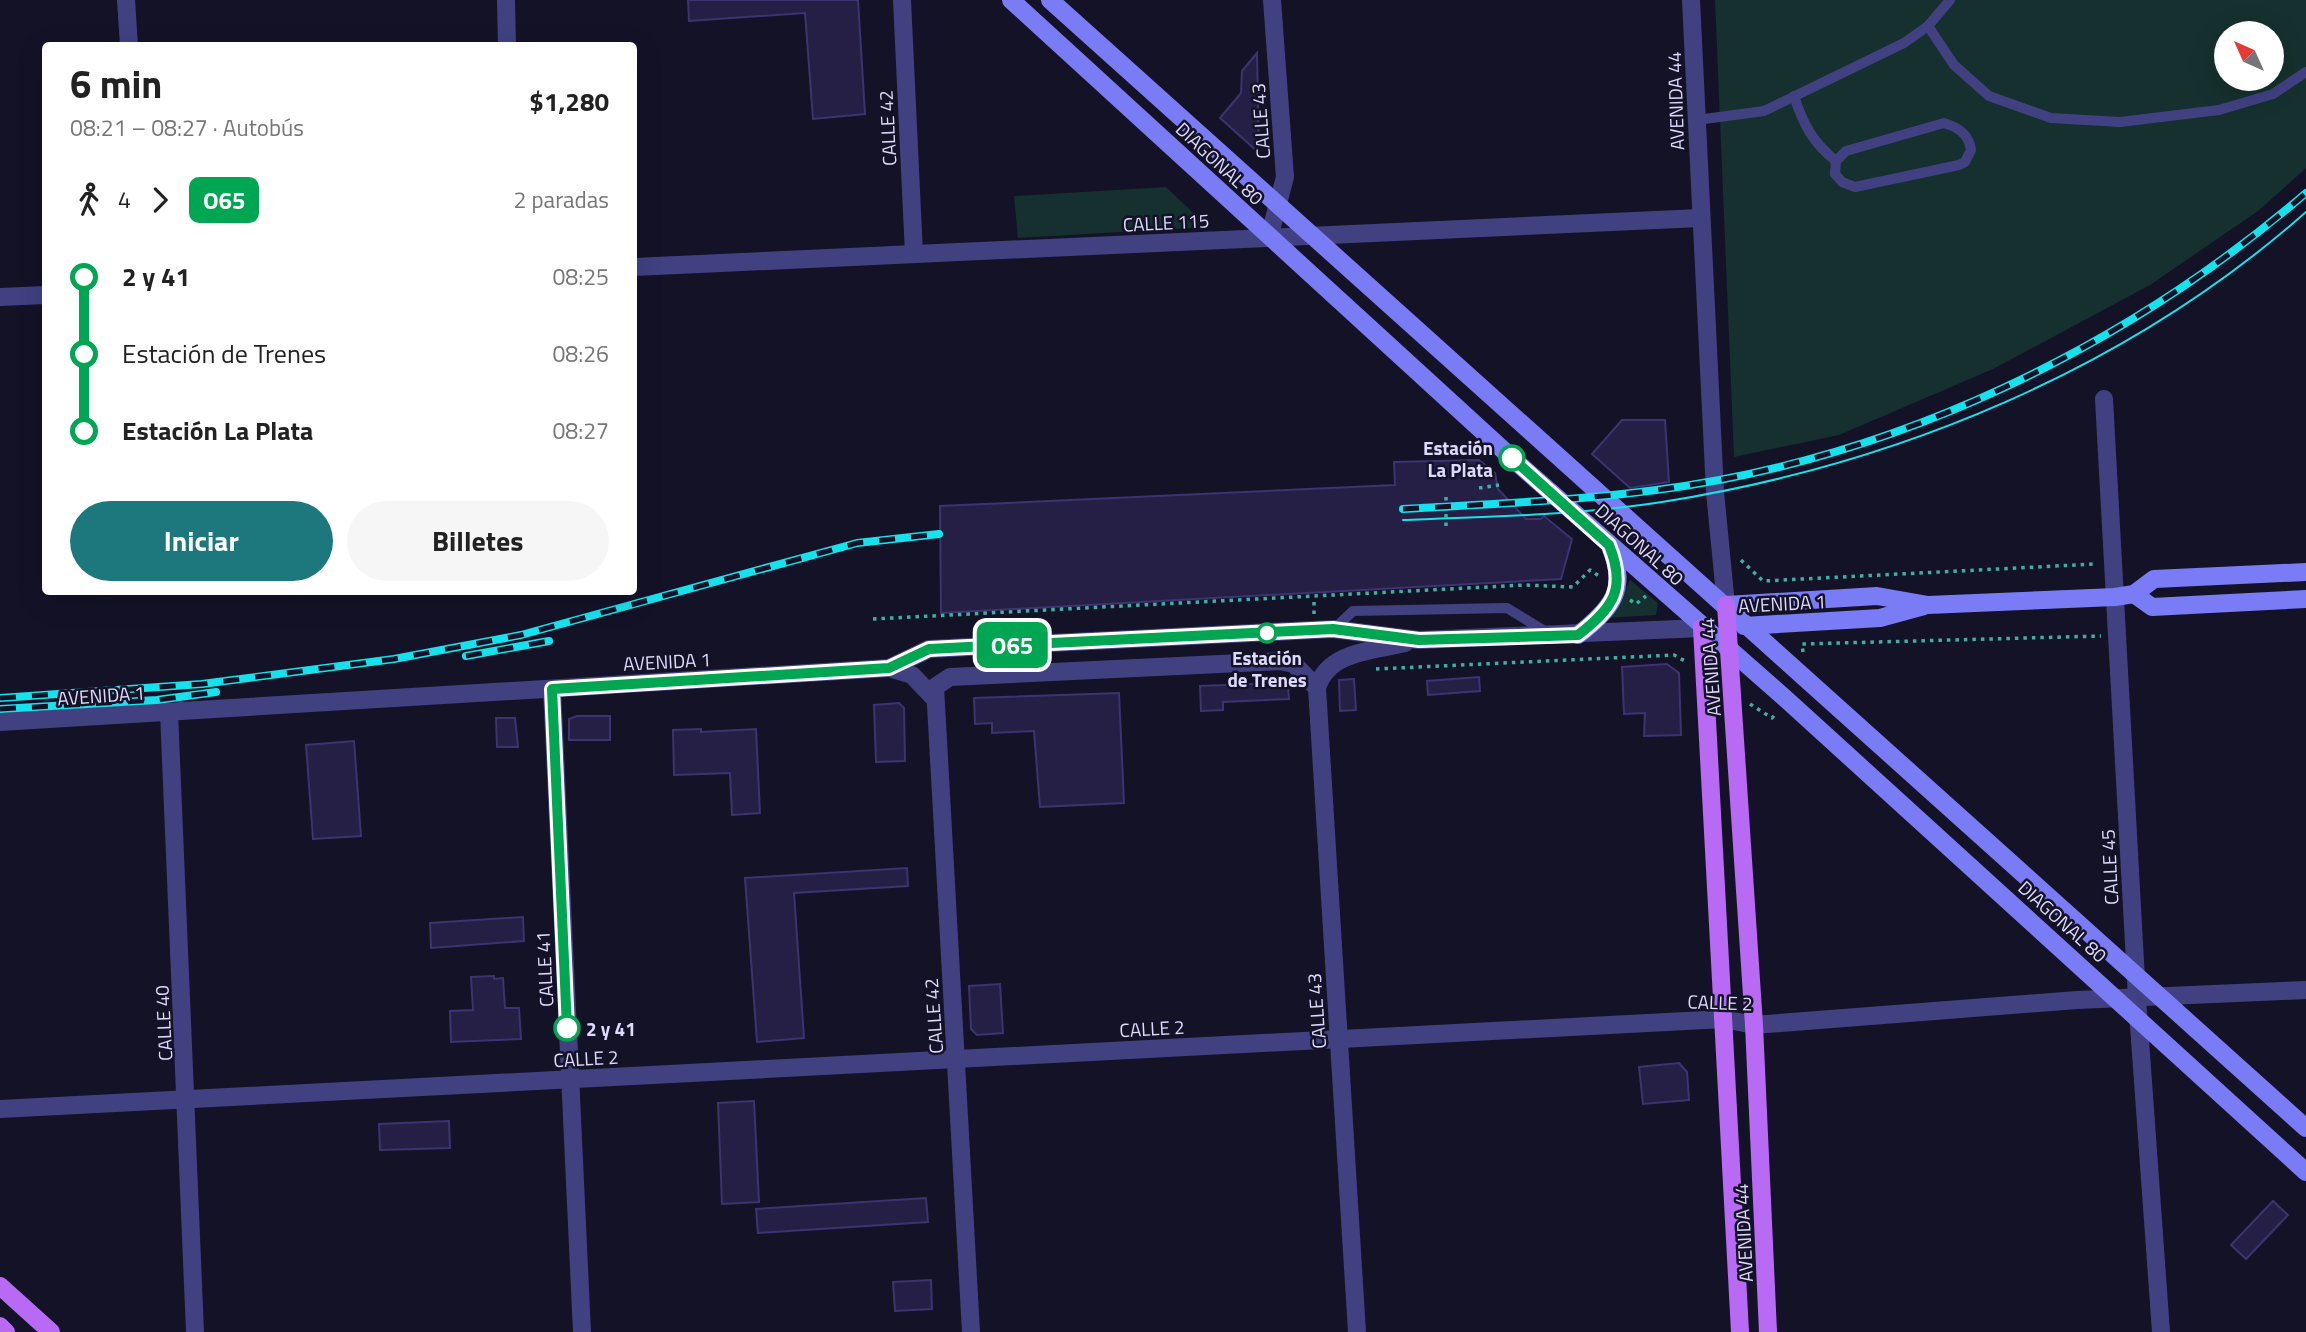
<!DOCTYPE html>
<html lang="es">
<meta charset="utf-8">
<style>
body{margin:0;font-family:"Titillium Web",sans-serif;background:#f6f6f6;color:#222;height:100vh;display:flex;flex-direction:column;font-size:26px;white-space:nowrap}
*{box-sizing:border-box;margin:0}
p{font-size:23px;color:#767676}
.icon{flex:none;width:38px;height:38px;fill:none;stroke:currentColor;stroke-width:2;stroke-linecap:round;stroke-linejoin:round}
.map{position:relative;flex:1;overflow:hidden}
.details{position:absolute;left:42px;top:42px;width:595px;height:553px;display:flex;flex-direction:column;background:#fff;border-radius:7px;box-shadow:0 7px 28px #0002}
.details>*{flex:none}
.badge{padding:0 14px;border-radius:10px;font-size:24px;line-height:46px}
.needle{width:46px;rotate:315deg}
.controls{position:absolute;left:2214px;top:21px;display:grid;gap:14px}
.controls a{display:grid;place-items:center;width:70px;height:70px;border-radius:50%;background:#fff;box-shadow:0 7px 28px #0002;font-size:35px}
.map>.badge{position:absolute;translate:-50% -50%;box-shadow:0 0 0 4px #fff}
.legs{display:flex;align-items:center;gap:10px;height:77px;padding:0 28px;font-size:23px}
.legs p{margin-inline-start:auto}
.headline{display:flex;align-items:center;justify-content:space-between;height:119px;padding:0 28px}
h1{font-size:38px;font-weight:700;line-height:52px}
.cta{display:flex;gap:14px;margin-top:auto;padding:14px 28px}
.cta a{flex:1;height:80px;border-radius:42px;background:#1c787d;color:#fff;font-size:28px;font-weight:700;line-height:80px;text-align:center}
.cta a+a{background:#f6f6f6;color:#222}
ul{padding:0 28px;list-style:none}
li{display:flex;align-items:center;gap:24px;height:77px;font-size:26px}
li i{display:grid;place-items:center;width:10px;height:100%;margin:0 9px;background:currentColor}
li i::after{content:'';width:18px;height:18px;margin:-9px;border:5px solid;border-radius:50%;background:#fff}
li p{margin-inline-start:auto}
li:first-child i{background:linear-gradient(#0000 50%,currentColor 0)}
li:last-child i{background:linear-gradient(currentColor 50%,#0000 0)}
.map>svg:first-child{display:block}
.green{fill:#15302e;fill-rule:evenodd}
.building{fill:#251f46;stroke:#3c3371;stroke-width:2}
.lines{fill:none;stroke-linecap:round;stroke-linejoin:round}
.path{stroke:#3ab1a4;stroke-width:3.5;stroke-dasharray:3.5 5;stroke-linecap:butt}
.service{stroke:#414182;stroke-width:10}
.minor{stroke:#414182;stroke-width:18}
.tertiary{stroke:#414182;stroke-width:18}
.secondary{stroke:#797cf5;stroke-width:18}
.primary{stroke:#b96af4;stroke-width:18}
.tram{stroke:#15e2ed;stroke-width:2}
.rail-casing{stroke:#15e2ed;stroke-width:8}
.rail{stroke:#141227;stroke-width:5;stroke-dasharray:16;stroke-linecap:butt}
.line-1-casing{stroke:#fff;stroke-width:16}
.line-1{stroke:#00a651;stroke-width:10}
.stop-1-dot{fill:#fff;stroke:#00a651;stroke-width:3.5}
.labels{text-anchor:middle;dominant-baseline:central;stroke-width:5;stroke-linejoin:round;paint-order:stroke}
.street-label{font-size:19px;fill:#dddafc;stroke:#141227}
.stop-label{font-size:19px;font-weight:bold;fill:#dddafc;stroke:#141227;text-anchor:end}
</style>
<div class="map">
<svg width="2306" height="1332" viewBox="0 0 2306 1332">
<rect width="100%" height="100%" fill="#141227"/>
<g class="green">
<path d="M1715 0H2306V168L2258 211 2150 285 1993 369 1839 435 1734 457ZM2226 33H2272V79H2226Z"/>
<polygon points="1166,187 1208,227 1018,238 1014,196"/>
<polygon points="1630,580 1658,603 1656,615 1604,618 1618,606"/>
</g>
<g class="building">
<polygon points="688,0 858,0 865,114 813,119 805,13 689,21"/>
<polygon points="1257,53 1259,153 1220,118 1241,93 1242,71"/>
<polygon points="1622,420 1665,420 1669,482 1630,488 1592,454"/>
<polygon points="1479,460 1495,473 1498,489 1526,519 1541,519 1544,516 1572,539 1561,579 941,613 940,506 1395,485 1394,462"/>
<polygon points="1667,664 1679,673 1681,735 1644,736 1645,713 1624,714 1622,667"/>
<polygon points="1479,677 1480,691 1428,695 1427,681"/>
<polygon points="1354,679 1356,710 1340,711 1339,680"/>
<polygon points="1281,683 1288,687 1289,699 1223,702 1223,710 1201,711 1200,686"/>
<polygon points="1119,693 1124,803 1040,807 1034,731 992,733 992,723 975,724 974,698"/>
<polygon points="899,703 904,708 905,761 876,762 874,705"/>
<polygon points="577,716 610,716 610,740 569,740 569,719"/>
<polygon points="496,718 515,718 518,747 497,747"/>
<polygon points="701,729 701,732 756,729 760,813 732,815 730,773 674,775 673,730"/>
<polygon points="354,741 361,836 313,839 306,745"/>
<polygon points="907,868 908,886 794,893 804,1038 757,1042 745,878"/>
<polygon points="523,917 524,941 431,948 430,923"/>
<polygon points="494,976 494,979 503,978 505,1008 519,1008 521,1039 451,1042 450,1011 473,1010 471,977"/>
<polygon points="1000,984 1003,1033 977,1035 971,1029 969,986"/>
<polygon points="1679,1063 1687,1072 1689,1100 1643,1104 1639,1067"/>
<polygon points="754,1101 759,1202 722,1204 718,1103"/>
<polygon points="449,1121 450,1148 380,1150 379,1124"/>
<polygon points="926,1198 928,1222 758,1233 756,1209"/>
<polygon points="2273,1201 2288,1215 2246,1259 2231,1245"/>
<polygon points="931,1280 932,1309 895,1311 893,1282"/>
</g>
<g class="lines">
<g class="path">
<polyline points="1479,488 1499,485"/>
<polyline points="1446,497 1446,527"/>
<polyline points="1741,560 1763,581 2095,564"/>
<polyline points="1630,600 1636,604 1646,596"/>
<polyline points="1314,614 1314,597"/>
<polyline points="873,619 1525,585 1573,587 1590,570 1599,576"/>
<polyline points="1803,652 1802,644 2101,636"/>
<polyline points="1376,669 1674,655 1685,661"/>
<polyline points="1750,704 1772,718 1777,712"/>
</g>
<g class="service">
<polyline points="1928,26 1954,65 1989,96 2051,118 2120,122 2219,110 2273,94 2306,72"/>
<path d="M1794 96C1803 124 1813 143 1836 161L1846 151 1944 123C1958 127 1969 134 1971 150L1965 162 1959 165 1855 187 1842 182 1835 174 1836 161"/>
<polyline points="1697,120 1764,111 1904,43 1928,26 1950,0"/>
<polyline points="1334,629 1353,611 1507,608 1548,633"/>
</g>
<g class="minor">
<polyline points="126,0 129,46"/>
<polyline points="506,0 507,46"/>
<polyline points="902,0 914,254"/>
<polyline points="1691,0 1715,492 1726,605"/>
<polyline points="1269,238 1285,177 1272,0"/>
<polyline points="634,267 1700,218"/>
<polyline points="0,297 46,295"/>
<polyline points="2104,399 2137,998 2161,1332"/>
<polyline points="552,689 582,1332"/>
<polyline points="169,712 195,1332"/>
<polyline points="0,1109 1724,1019 1754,1025 2077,1000 2306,990"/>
<polyline points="971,1332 935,687 950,677 1280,661 1294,664 1317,688 1357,1332"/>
</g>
<g class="tertiary">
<polyline points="889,668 912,675 933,697"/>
<path d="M1317 688C1328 651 1373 651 1405 643"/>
<polyline points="0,722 889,668 929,649 1333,629 1419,640 1702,628"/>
</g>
<g class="secondary">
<polyline points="1011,0 1513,459 1787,700 2306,1172"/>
<polyline points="1050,0 2306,1128"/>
<polyline points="2134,594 2152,607 2306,599"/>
<polyline points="1726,605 1877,596 1928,605 2115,597 2134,594 2154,579 2306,572"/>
<polyline points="1744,626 1880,618 1924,606"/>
<path d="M1578 635C1611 609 1628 590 1611 549"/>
</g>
<g class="primary">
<polyline points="1726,605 1754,1025 1768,1332"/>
<polyline points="1702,628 1740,1332"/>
<polyline points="0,1286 51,1332"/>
<polyline points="0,1326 6,1332"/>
</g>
<path class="tram" d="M1403 520C1489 517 1577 515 1662 502 1896 465 2127 370 2306 212"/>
<g class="rail-casing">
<g id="rail">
<path d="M1403 509C1488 504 1573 501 1656 490 1895 459 2124 349 2306 193"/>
<polyline points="466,656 549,641"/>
<polyline points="0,698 202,684 394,659 521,635 857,543 939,534"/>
<polyline points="0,709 157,700 216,692"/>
</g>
</g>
<use href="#rail" class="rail"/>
</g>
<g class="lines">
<g class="line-1-casing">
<path id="line-1" d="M567 1028 552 689 889 668 929 649 1333 629 1419 640 1578 635C1613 608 1627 589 1609 545L1512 458"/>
</g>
<use href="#line-1" class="line-1"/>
</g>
<g class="stop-1-dot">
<circle cx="1512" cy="458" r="12"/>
<circle cx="1267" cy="633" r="9"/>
<circle cx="567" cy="1028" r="12"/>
</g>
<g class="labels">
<g class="street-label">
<text transform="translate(1675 101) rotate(-92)">AVENIDA 44</text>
<text transform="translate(1260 121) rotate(-94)">CALLE 43</text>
<text transform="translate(887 128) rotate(-93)">CALLE 42</text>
<text transform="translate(1220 163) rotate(43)">DIAGONAL 80</text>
<text transform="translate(1166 222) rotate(-3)">CALLE 115</text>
<text transform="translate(1640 544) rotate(42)">DIAGONAL 80</text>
<text transform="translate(1782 603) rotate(-3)">AVENIDA 1</text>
<text transform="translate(667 661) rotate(-3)">AVENIDA 1</text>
<text transform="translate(1710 667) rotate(-94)">AVENIDA 44</text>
<text transform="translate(101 695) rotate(-4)">AVENIDA 1</text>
<text transform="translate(2109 867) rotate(-93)">CALLE 45</text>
<text transform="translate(2063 921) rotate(42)">DIAGONAL 80</text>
<text transform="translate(544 969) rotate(-93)">CALLE 41</text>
<text transform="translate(1720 1002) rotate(2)">CALLE 2</text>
<text transform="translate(1316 1011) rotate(-94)">CALLE 43</text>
<text transform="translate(933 1016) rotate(-94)">CALLE 42</text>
<text transform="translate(163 1023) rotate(-93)">CALLE 40</text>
<text transform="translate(1152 1028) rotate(-3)">CALLE 2</text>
<text transform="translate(586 1058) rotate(-3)">CALLE 2</text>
<text transform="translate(1743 1233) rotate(-93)">AVENIDA 44</text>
</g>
<g class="stop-label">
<text x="1493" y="447">Estación<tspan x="1493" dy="22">La Plata</tspan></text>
<text x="1267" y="657" text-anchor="middle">Estación<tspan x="1267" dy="22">de Trenes</tspan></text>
<text x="586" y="1028" text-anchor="start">2 y 41</text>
</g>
</g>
</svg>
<div class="controls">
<a><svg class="needle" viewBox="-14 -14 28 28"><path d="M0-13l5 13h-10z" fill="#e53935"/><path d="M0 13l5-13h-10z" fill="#767676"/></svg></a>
</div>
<b class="badge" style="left:1012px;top:645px;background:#00a651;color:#fff">O65</b>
<section class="details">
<div class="headline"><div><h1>6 min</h1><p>08:21 – 08:27 · Autobús</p></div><b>$1,280</b></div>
<div class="legs"><svg class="icon" aria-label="walk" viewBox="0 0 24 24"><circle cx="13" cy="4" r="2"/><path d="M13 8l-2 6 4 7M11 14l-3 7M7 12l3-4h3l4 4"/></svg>4<svg class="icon" aria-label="forward" viewBox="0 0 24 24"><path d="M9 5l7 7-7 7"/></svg><b class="badge" style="background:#00a651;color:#fff">O65</b><p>2 paradas</p></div>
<ul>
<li><i style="color:#00a651"></i><b>2 y 41</b><p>08:25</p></li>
<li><i style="color:#00a651"></i><span>Estación de Trenes</span><p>08:26</p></li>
<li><i style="color:#00a651"></i><b>Estación La Plata</b><p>08:27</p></li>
</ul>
<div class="cta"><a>Iniciar</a><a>Billetes</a></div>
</section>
</div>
